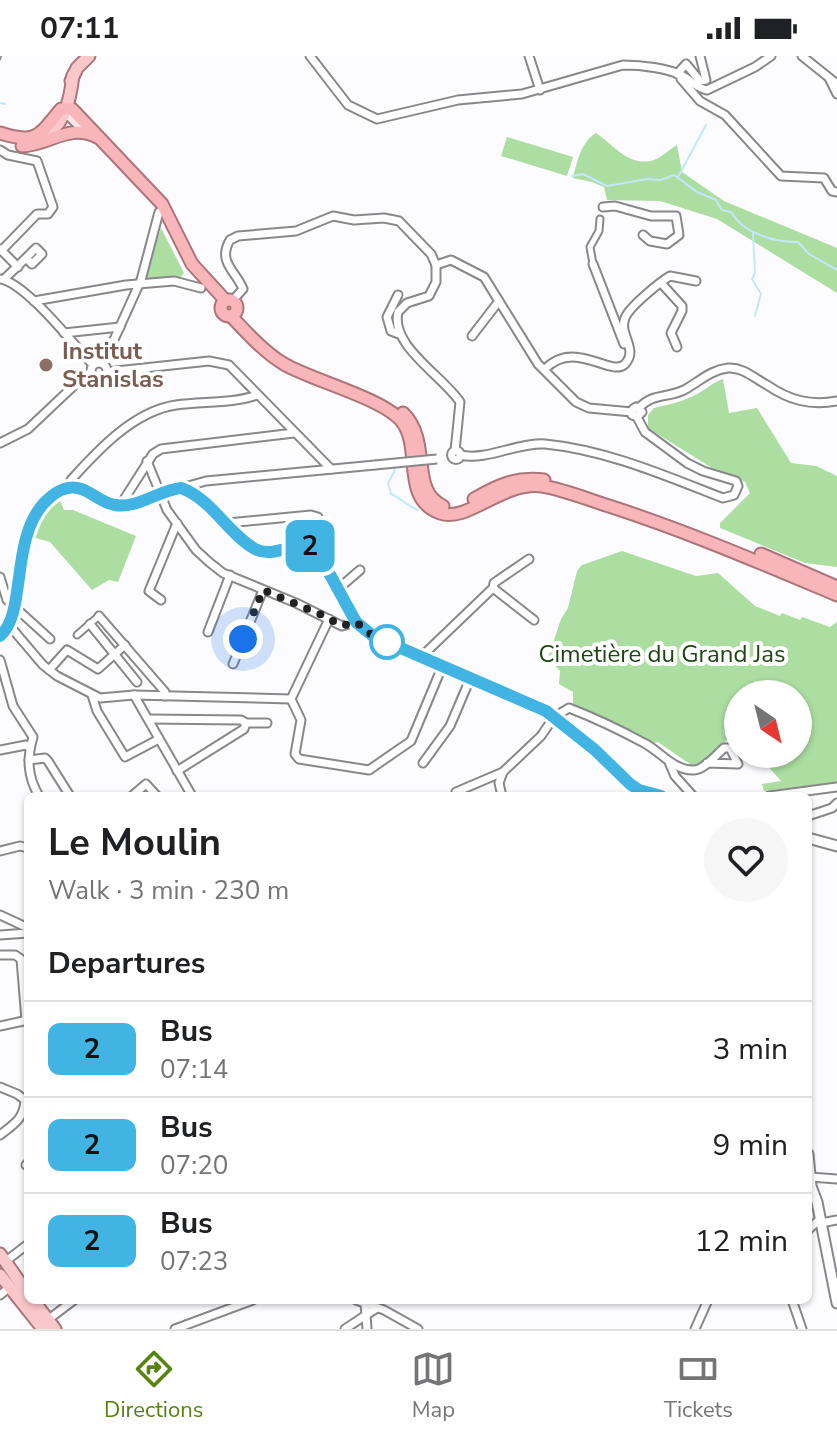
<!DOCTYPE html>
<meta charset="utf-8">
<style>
body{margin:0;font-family:"Nunito Sans",sans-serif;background:#f6f6f6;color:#202124;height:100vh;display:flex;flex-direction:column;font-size:30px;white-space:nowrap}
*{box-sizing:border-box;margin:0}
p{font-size:26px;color:#757577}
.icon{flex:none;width:44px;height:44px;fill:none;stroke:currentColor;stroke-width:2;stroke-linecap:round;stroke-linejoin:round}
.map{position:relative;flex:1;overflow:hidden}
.side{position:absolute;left:24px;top:736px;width:788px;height:512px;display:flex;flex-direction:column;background:#fff;border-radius:12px;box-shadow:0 2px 6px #0004}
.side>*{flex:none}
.badge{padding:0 16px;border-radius:12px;font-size:28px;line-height:52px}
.needle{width:52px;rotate:145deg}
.controls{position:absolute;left:724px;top:624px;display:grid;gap:16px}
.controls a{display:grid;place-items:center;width:88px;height:88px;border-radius:50%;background:#fff;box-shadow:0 2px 6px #0004;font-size:40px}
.you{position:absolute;width:40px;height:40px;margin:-20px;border:6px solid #fff;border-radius:50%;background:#1a73e8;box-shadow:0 0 0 12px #1a73e833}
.map>.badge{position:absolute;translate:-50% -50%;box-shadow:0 0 0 4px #fff}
h2{padding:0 24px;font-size:30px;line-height:72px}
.round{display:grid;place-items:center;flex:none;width:84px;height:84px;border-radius:42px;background:#f6f6f6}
.head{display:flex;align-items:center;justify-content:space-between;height:136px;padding:0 24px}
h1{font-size:38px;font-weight:700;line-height:60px}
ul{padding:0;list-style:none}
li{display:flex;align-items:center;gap:24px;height:96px;padding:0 24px;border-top:2px solid #e0e0e0}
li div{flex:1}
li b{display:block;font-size:30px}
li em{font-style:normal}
li .badge{min-width:88px;font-weight:700;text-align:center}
.status{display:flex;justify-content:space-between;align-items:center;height:56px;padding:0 40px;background:#fff;direction:ltr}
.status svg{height:22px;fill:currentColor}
.tabs{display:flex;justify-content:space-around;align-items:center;height:112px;border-top:2px solid #e0e0e0;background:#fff;font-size:22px;color:#757577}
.tabs a{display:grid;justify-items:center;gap:4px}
.tabs .current{color:#578310}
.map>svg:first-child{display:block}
.green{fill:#acdda1}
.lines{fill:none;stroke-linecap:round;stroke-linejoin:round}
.stream{stroke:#c2e7fe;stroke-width:2}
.pedestrian-casing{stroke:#88878a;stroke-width:9}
.minor-casing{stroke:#88878a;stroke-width:11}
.tertiary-casing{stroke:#88878a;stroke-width:13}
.secondary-casing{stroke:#88878a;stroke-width:14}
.primary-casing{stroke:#ab7679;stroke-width:15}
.trunk-casing{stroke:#ab7679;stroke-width:15}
.pedestrian{stroke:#fff;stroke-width:5}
.minor{stroke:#fff;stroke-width:7}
.tertiary{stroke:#fff;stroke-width:9}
.secondary{stroke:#fce3e5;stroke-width:10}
.primary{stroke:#fac8cb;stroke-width:11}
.trunk{stroke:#f8b6ba;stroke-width:11}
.rail{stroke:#908f91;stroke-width:2;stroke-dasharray:14 14;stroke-linecap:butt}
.minor-bridge-casing{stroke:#88878a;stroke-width:11;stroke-linecap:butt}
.minor-bridge{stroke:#fff;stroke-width:7}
.line-casing{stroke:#fff;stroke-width:18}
.line{stroke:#42b4e3;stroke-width:12}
.walk{stroke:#212122;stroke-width:8;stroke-dasharray:0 14.4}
.education-dot{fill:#8d6e63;stroke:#fff;stroke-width:3}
.stop-dot{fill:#fff;stroke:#42b4e3;stroke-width:4}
.labels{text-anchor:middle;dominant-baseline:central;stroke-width:8;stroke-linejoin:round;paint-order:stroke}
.education-label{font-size:24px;font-weight:bold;fill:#785e54;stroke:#fff;text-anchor:start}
.park-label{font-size:24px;fill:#1e4713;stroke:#fff}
</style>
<div class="status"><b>07:11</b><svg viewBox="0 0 49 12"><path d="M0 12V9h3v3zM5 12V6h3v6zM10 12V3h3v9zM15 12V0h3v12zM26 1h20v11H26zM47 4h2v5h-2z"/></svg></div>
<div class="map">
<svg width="837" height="1273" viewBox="0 0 837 1273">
<rect width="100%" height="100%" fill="#fcfbfe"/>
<g class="green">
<path d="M596 77C613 88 629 112 654 104 662 101 670 93 677 89L682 116 724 145 837 192V237L717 163 660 145 607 144 604 131 592 126 573 122C577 106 581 86 596 77Z"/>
<polygon points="507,81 573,101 567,120 501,100"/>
<polygon points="161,172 184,217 180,222 166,221 143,225"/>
<path d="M723 323 729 357 757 352 791 407 816 410 837 420V511L805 507 720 472V467L750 437 745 426 712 412 648 372V359L654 352C667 349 681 346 693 340 705 335 711 327 723 323Z"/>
<polygon points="58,440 64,454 73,454 136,480 118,526 109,524 92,534 50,486 28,480 42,455"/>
<polygon points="622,495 696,520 718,517 755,550 780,560 782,557 800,564 802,561 830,571 837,566 837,726 764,735 762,728 781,725 757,698 798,698 798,638 738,638 738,679 735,676 697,713 658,686 654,687 573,649 573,636 559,628 560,615 548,602 561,563 568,552 577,515 582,509"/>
</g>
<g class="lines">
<g class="stream">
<polyline points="0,47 5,48"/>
<path d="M572 120 583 118 607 130 647 123 661 124 674 119 697 136 716 144 722 154 731 156C744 178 774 186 798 186L809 198 837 214"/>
<polyline points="678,121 706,69"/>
<polyline points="753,178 755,217 752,223 761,238 755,260"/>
<path d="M395 414 388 427 391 438C401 442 407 450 418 454"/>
</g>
<g class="pedestrian-casing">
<g id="pedestrian">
<polyline points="593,208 590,191 599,175 600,163"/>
<polyline points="77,579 99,560"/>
</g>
</g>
<g class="minor-casing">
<g id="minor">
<path d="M310 0 348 49 377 63 458 44 522 38 623 9C641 9 668 12 683 20 692 25 696 32 707 34L755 11 771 0"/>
<polyline points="529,0 540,34"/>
<polyline points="802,0 837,28"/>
<polyline points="677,18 686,8 700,25 706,24 700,0"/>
<polyline points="829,22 837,38"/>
<polyline points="681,23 700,45 725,59 781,120 824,122 832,135 837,136"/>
<polyline points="0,94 8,99 37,105 53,151 48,158 37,158 2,194"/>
<polyline points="603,151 615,150 651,160 676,160 679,179 667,188 650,185 643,179"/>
<polyline points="0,193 18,211"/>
<polyline points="593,208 624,288"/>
<polyline points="436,209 451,204 484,221 538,308 576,346 589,352 632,356"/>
<path d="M0 223C25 226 74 289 93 309"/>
<path d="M4 223C15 213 26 202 36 192L42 198 32 208 26 202"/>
<polyline points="661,227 682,250 682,255 671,277 677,291"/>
<polyline points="398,239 387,261 391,275 399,278"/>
<path d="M233 244 243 233C236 215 217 206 230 184L238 180 296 175 333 160 354 164 384 162 399 165 431 198 436 209V226L429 240 407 247 398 256C390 290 443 320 460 346L455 395"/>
<polyline points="34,245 126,229 174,225 201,232"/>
<polyline points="64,277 120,271"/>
<polyline points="472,280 499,245"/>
<circle cx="99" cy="315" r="8"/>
<polyline points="103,308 141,224 159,156"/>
<path d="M545 313C575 282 611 322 625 308 639 293 618 278 625 262 629 251 660 226 670 220L696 225"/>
<polyline points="107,316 209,305 229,309 331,413"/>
<path d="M639 352C652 337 668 342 684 334 699 326 710 314 728 312 743 311 754 322 767 329 789 344 810 350 837 345"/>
<polyline points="0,387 28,373 82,322 90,317"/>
<circle cx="456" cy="399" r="4.5"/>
<path d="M460 399C488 405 517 386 545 388 607 394 666 420 723 442L734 439 738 430 736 425 703 415 687 407 645 376 637 361 632 359 633 353 636 351 642 356 637 361"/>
<polyline points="147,405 167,454 196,494 209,506 223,517 296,547 342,570 356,566"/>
<path d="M68 432 71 424C98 394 134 355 176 349 203 345 232 348 257 339"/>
<polyline points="181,432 206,425 375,409"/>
<polyline points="123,450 123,445 153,398 161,393 294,377"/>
<polyline points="228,467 311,459 318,461 310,490"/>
<polyline points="0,521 7,544 50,583"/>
<polyline points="493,532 494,527 529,503"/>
<polyline points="338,533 360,514"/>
<polyline points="161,544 149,535 177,467"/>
<polyline points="99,560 165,636 165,640"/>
<polyline points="329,563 291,643 301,664 295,698 299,703 369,714 411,685 442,611"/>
<polyline points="90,568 137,626"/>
<polyline points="9,569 43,609 57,620 100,642 134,639 291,643"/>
<polyline points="208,576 230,519"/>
<polyline points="421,601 493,532 534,564"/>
<path d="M0 604 13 650 33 681C27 702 27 720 39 740"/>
<polyline points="233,608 263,534"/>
<polyline points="49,614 67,594 98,613 125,589"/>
<polyline points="92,639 97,655 125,701 159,683"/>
<polyline points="134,639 192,740"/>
<polyline points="148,663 241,664 246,667 267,667"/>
<polyline points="0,694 26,689 29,691"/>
<polyline points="29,704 45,702 48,705 70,740"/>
<polyline points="669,706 675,720 693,740"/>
<polyline points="423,707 450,670 470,623"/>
<polyline points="177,715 244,673 246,667"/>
<polyline points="456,736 503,716"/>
<polyline points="132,740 146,728 157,740"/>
<path d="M502 740 499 727 503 716 541 680 554 661 569 652C595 662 620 674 644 687 660 695 674 715 694 714 704 714 716 699 724 692H730L738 708 707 707"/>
<polyline points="769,740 837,731"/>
<polyline points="808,760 832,752 837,747"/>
<polyline points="0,795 20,790 28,792"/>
<polyline points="0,859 28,872"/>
<polyline points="0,879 28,877"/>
<polyline points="0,899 15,899 21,903 26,964"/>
<polyline points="0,970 28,964"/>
<polyline points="0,1031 17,1038 25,1044"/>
<path d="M0 1079C14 1068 24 1063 25 1044"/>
<polyline points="26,1109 28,1107"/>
<polyline points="810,1121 837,1123"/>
<polyline points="821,1167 837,1164"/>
<polyline points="808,1174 820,1163"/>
<polyline points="6,1205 28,1188"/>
<polyline points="0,1239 10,1231"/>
<polyline points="356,1244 384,1254 418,1273"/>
<polyline points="792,1244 802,1273"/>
<polyline points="45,1266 74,1244"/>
<polyline points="175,1273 253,1244"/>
<polyline points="345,1273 366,1259 365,1247"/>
<polyline points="367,1273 366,1259 377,1252"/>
<polyline points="695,1273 708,1244"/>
</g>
</g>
<g class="tertiary-casing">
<g id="tertiary">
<path d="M0 580C32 553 3 452 64 433 85 426 96 446 115 449 137 453 159 434 181 432 212 443 235 487 260 495 276 500 293 488 310 490L317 495C331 522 348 563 373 580L546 655 647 740"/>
<polyline points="643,735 661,740"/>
<polyline points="808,782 837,790"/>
<polyline points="808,1098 811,1130 817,1146 837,1247"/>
</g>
</g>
<g class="secondary-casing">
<path id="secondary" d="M61 53C68 55 80 71 88 76"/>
</g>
<g class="primary-casing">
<g id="primary">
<polyline points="71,25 77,12 89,0"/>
<path d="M38 86C64 71 70 47 73 19"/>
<polyline points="0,1198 28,1238"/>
<polyline points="0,1219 43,1273"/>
<polyline points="33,1244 55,1273"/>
</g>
</g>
<g class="trunk-casing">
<g id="trunk">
<path d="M0 77C37 89 39 79 61 53H72L162 148 192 208 225 244"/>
<path d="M22 90C49 89 69 67 97 81"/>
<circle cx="229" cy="252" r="8"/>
<path d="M231 260C247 277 264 296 284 308 313 325 386 343 403 367 422 394 401 443 440 457 468 467 502 425 542 430 566 434 589 444 612 451 689 476 763 508 837 539"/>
<path d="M403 357C432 385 409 435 443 450"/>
<path d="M474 443C496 430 517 420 544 424"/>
<polyline points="761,498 837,531"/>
</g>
</g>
<use href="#pedestrian" class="pedestrian"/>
<use href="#minor" class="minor"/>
<use href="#tertiary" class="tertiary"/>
<use href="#secondary" class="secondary"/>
<use href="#primary" class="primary"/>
<use href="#trunk" class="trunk"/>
<polyline class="rail" points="0,4 1,0"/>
<g class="minor-bridge-casing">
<polyline id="minor-bridge" points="375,409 437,403"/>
</g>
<use href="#minor-bridge" class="minor-bridge"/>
</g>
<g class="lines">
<g class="line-casing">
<path id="line" d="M0 580C27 557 10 484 44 447 49 442 56 435 64 433 85 426 96 446 115 449 137 453 159 434 181 432 212 443 228 478 255 493 276 504 297 481 317 495L356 566 373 580 546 655 595 694 630 728 639 734 661 740"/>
</g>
<use href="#line" class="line"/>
<polyline class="walk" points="243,583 263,534 322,559 342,570 356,566 373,580 387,586"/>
</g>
<circle class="education-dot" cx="46" cy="309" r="8"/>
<circle class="stop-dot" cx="387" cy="586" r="16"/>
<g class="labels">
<g class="education-label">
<text x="62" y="295">Institut<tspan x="62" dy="28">Stanislas</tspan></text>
</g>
<g class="park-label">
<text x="662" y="598">Cimetière du Grand Jas</text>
</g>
</g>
</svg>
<div class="controls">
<a><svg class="needle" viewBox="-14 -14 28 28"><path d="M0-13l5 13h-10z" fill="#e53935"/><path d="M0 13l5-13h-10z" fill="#757577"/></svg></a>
</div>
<div class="you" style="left:243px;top:583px"></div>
<b class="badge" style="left:310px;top:490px;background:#42b4e3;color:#111">2</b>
<section class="side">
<div class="head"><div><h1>Le Moulin</h1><p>Walk · 3 min · 230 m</p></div><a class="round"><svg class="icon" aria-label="heart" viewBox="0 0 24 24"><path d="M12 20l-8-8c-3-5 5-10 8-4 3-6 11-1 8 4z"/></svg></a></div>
<h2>Departures</h2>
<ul>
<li><span class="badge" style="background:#42b4e3;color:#111">2</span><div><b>Bus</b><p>07:14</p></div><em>3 min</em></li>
<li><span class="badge" style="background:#42b4e3;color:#111">2</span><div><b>Bus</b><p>07:20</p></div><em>9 min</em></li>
<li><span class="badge" style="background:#42b4e3;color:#111">2</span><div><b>Bus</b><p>07:23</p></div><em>12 min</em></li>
</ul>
</section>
</div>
<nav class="tabs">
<a class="current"><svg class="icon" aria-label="directions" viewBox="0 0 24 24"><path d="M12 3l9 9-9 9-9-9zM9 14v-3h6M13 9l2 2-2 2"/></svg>Directions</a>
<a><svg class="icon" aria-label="map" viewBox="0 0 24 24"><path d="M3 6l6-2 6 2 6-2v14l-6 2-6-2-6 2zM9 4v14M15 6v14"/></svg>Map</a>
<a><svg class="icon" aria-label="tickets" viewBox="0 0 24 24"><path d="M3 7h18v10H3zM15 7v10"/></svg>Tickets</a>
</nav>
